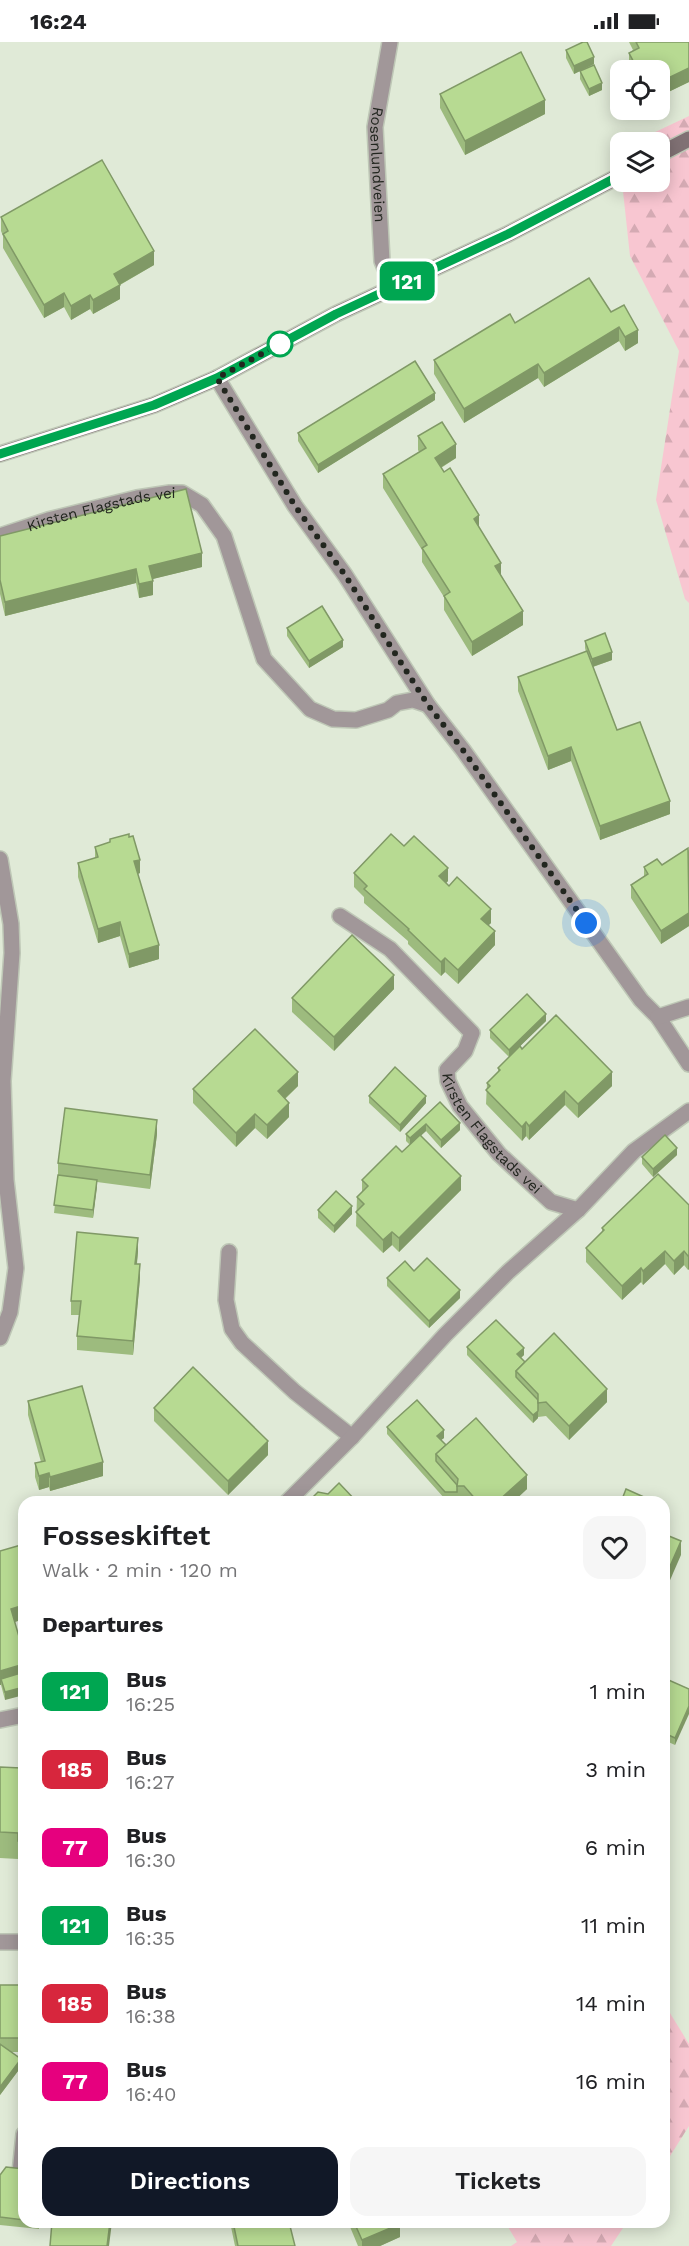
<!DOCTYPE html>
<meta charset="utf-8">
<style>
body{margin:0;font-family:"Work Sans",sans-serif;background:#f6f6f6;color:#202124;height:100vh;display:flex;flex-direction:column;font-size:22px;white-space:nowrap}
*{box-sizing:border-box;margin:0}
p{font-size:20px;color:#757577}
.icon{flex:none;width:33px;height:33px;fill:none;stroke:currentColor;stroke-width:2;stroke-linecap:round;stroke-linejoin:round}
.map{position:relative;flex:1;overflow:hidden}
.drawer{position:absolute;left:18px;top:1454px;width:652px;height:732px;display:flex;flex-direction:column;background:#fff;border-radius:18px;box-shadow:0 3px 15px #0003}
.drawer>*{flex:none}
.badge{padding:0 12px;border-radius:9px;font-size:21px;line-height:39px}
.buttons{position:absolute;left:610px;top:18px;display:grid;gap:12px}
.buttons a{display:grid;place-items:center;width:60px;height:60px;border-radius:12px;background:#fff;box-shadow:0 3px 15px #0003;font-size:30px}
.you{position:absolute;width:30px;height:30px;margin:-15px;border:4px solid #fff;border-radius:50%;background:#1a73e8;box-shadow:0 0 0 9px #1a73e833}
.map>.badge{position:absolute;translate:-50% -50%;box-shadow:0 0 0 3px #fff}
h2{padding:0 24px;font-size:22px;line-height:54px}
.round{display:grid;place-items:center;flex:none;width:63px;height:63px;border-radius:18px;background:#f6f6f6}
.summary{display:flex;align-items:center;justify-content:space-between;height:102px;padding:0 24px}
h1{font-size:28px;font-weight:600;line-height:45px}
.primary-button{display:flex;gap:12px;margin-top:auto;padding:12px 24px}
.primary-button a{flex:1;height:69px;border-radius:18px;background:#111827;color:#fff;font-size:24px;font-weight:600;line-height:69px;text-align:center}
.primary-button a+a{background:#f6f6f6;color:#202124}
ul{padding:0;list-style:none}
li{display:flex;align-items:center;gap:18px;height:78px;padding:0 24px}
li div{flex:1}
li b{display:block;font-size:22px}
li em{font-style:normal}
li .badge{min-width:66px;font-weight:700;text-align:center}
.status{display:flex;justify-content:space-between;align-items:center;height:42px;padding:0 30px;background:#fff;direction:ltr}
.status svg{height:16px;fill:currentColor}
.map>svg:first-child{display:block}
.forest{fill:url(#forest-firs)}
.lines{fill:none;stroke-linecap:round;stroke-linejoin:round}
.lane-casing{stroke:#bec7b6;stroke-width:18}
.street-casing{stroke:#bec7b6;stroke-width:18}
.secondary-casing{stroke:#bec7b6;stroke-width:18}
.lane{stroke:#a19799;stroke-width:15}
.street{stroke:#a19799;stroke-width:15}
.secondary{stroke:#807174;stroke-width:15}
.wall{fill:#9dbb7e}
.shaded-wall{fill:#809966}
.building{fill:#b7da92;stroke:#809966;stroke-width:1.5}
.line-casing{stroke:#fff;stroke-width:14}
.line{stroke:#00a651;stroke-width:9}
.walk{stroke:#22261f;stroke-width:6;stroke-dasharray:0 10.8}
.stop-dot{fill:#fff;stroke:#00a651;stroke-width:3}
.labels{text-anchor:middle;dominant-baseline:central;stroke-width:5;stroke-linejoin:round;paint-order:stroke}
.street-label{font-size:15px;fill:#22261f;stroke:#e0ead7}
</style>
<div class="status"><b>16:24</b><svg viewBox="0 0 49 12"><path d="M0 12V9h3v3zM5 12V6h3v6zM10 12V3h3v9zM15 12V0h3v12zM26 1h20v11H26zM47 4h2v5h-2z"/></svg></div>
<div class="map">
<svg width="689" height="2204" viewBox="0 0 689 2204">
<defs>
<pattern id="forest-firs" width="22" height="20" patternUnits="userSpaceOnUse" patternTransform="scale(1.5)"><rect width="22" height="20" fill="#f8c6d1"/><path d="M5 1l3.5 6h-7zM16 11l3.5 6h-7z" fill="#d4aab3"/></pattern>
</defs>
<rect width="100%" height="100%" fill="#e0ead7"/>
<g class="forest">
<polygon points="689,74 689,561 685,557 656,458 679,309 630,214 622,140 660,140 660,100 634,100"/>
<polygon points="665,1963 689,2002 689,2084 665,2122"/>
<polygon points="505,2180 627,2180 611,2204 511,2204 517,2200"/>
</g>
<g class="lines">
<g class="lane-casing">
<g id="lane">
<path id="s1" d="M0 494 48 478 137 456 170 451H182L202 463 224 494 264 617 310 667 333 677 356 678 388 668 397 661 413 658 428 663"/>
<path id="s2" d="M340 874 390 907 472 991 465 1009 447 1028 448 1039 460 1064 499 1112 551 1160 578 1168"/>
<polyline points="229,1210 226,1258 232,1287 242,1301 295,1350 352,1395"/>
</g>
</g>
<g class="street-casing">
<g id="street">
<path id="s3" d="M390 0 375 85 382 219 393 246"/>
<polyline points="217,336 295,464 345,533 428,663 463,708 641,958 658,975 689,1022"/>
<polyline points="0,817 11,882 12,911 3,1039 6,1138 16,1226 10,1270 0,1296"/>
<polyline points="658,975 689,965"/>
<polyline points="287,1460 352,1395 445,1293 508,1230 578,1168 634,1109 689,1069"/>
<polyline points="0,1678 24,1673"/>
<polyline points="0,1900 24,1900"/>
<polyline points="20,2131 24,2092"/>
</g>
</g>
<g class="secondary-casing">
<g id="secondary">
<polyline points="660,112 689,97"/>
<polyline points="0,412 154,363 217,336 336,272 508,192 621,133"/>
</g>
</g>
<use href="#lane" class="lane"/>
<use href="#street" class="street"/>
<use href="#secondary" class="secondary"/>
</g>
<g class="wall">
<polygon points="629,0 689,0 689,40 660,54 660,28 631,28 629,25 629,11 633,8"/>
<polygon points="566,8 594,22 574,32 566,16"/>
<polygon points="580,29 602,48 589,54 580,37"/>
<polygon points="440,52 545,72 465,113 440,66"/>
<polygon points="1,175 154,223 120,243 120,257 93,272 90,267 71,278 64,265 44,276 3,206 3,194 1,189"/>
<polygon points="611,270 638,301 625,309 619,299 544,345 538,336 464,381 434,332 434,318 515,281"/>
<polygon points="435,358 318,431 298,399 298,391"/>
<polygon points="418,394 456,416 441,426 479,485 523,583 472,614 444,568 444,555 422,520 422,508 383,446 383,432 419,410 418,408"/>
<polygon points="0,494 202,525 152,537 153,553 139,556 136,541 5,574 0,552"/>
<polygon points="287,586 343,605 309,626 287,594"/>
<polygon points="585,599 612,618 593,625 617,688 670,772 600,798 571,719 548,728 518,649 518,635 586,610 585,606"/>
<polygon points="110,797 140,831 138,832 159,917 129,926 120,894 98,901 78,835 78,821 95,816 95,805 110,800"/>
<polygon points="404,804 448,839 446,841 491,881 488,883 495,903 458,942 445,930 441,934 408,902 408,899 364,861 364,855 354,845 354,831"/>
<polygon points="689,808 689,884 661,902 631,856 631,843 644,835 644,825 662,823"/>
<polygon points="394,947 334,1009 292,970 292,956"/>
<polygon points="546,979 520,1004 522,1007 612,1044 578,1076 565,1063 529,1098 526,1094 522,1099 486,1062 487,1041 498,1030 498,1026 509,1015 490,996 490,988"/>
<polygon points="298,1044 285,1057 289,1075 267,1097 255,1086 236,1105 193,1061 193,1047"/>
<polygon points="369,1054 426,1061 400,1090 369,1061"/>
<polygon points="440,1060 460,1088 441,1106 426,1089 421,1093 461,1148 399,1210 392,1203 383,1211 356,1184 357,1155 362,1150 362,1138 402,1110 410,1103 406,1099 406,1092"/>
<polygon points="157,1092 150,1147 97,1140 93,1176 54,1171 58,1133 58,1121"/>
<polygon points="677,1113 653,1135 642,1122 642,1115"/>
<polygon points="689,1163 689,1227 688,1228 684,1223 674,1233 665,1222 643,1243 641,1240 622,1258 586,1220 586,1206 602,1190 602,1186"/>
<polygon points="318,1168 352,1172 334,1191 318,1176"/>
<polygon points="138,1210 137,1222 140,1236 133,1313 77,1308 77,1294 79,1273 71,1273 71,1259"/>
<polygon points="414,1229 460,1256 429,1286 387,1244 387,1236"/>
<polygon points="467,1305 524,1313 521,1316 525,1320 607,1360 569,1398 546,1374 538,1375 538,1376 533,1381 467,1313"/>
<polygon points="28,1359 103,1434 50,1449 49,1445 39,1448 35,1435 35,1421 41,1420 28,1373"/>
<polygon points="154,1366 268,1413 228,1453 154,1379"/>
<polygon points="387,1385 444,1396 441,1398 446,1403 527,1447 513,1460 466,1460 464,1458 445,1457 387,1392"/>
<polygon points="0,1509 24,1515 24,1577 15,1580 5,1658 1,1643 0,1643"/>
<polygon points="664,1636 689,1647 675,1703 664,1698"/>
<polygon points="24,1719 24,1825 18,1824 18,1817 0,1816 0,1725 21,1726"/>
<polygon points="0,1943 24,1943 24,2010 11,2010 21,2025 0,2053"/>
<polygon points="24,2127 24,2180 39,2180 39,2187 0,2183 0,2133"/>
<polygon points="230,2180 289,2180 295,2204 235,2204"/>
<polygon points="348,2180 399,2180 400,2195 380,2204 358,2204"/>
</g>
<g class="shaded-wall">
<polygon points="594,15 594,22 574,32 574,24"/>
<polygon points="689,26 689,40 660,54 660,40"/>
<polygon points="602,41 602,48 589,54 589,47"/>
<polygon points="545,58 545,72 465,113 465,99"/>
<polygon points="154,209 154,223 114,246 114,232"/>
<polygon points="120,243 120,257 93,272 93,258"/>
<polygon points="64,251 64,265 44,276 44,263"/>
<polygon points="90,253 90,267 71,278 71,264"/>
<polygon points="619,285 619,299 544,345 544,331"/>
<polygon points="638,288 638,301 625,309 625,295"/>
<polygon points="538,322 538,336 464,381 464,367"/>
<polygon points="435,351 435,358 318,431 318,423"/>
<polygon points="456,402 456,416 435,429 435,416"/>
<polygon points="479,473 479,487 474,477"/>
<polygon points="202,511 202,525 149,538 149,524"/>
<polygon points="501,521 501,535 495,524"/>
<polygon points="136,527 136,541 5,574 5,560"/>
<polygon points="153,539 153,553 139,556 139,542"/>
<polygon points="523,569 523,583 472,614 472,600"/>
<polygon points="343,598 343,605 309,626 309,619"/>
<polygon points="612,610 612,618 592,625 592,617"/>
<polygon points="571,705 571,719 548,728 548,714"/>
<polygon points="670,759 670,772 600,798 600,784"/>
<polygon points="140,818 140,831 134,833 134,819"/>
<polygon points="448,826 448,839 439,848 439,834"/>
<polygon points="491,867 491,881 481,891 481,877"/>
<polygon points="689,871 689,884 661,902 661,889"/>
<polygon points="120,880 120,894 98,901 98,887"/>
<polygon points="495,889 495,903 458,942 458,928"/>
<polygon points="159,903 159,917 129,926 129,912"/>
<polygon points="445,916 445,930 441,934 441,920"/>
<polygon points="394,933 394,947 334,1009 334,995"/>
<polygon points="546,972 546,979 509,1015 509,1008"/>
<polygon points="298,1030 298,1044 278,1063 278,1049"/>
<polygon points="612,1030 612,1044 578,1076 578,1062"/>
<polygon points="565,1049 565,1063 529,1098 529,1084"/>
<polygon points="426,1054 426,1061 400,1090 400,1083"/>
<polygon points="289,1061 289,1075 267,1097 267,1083"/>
<polygon points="255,1072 255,1086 236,1105 236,1091"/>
<polygon points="157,1078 157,1092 150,1147 150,1133"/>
<polygon points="526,1080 526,1094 522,1099 522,1085"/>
<polygon points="460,1081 460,1088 441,1106 441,1098"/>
<polygon points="426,1082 426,1089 410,1104 410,1096"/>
<polygon points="677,1106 677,1113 653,1135 653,1127"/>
<polygon points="461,1134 461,1148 399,1210 399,1196"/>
<polygon points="97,1138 97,1145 93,1176 93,1168"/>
<polygon points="352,1164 352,1172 334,1191 334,1184"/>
<polygon points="392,1190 392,1203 383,1211 383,1198"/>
<polygon points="138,1196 138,1210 135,1236 135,1222"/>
<polygon points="689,1205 689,1227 688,1228 688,1214"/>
<polygon points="665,1209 665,1222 643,1243 643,1229"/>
<polygon points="684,1209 684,1223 674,1233 674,1219"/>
<polygon points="140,1222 140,1236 133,1313 133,1299"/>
<polygon points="641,1226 641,1240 622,1258 622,1244"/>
<polygon points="460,1248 460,1256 429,1286 429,1279"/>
<polygon points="524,1306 524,1313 517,1319 517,1312"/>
<polygon points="607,1347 607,1360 569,1398 569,1384"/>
<polygon points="538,1367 538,1376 533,1381 533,1373"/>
<polygon points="444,1388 444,1396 437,1401 437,1394"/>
<polygon points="268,1399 268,1413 228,1453 228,1439"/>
<polygon points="103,1420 103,1434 50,1449 50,1435"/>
<polygon points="49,1431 49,1445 39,1448 39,1434"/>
<polygon points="527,1433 527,1447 513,1460 497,1460"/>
<polygon points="681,1499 681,1513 664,1552 664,1538"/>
<polygon points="24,1563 24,1577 11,1581 11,1567"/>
<polygon points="24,1622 24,1636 1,1637 1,1643 0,1643 0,1629"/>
<polygon points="24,1645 24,1653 5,1658 5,1650"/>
<polygon points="689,1664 689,1672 675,1703 675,1696"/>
<polygon points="21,2017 21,2025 0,2053 0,2045"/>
<polygon points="110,2180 112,2180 109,2204 107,2204"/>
<polygon points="400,2182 400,2195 380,2204 362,2204 362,2198"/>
</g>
<g class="building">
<polygon points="583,0 587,0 594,15 574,24 566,8"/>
<polygon points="636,0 689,0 689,26 660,40 660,28 638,28 629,11 639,6"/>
<polygon points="521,10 545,58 465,99 440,52"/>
<polygon points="594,23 602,41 589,47 580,29"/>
<polygon points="102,118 154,209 114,232 120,243 93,258 90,253 71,264 64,251 44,263 3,192 8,189 1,175"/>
<polygon points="589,236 611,270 624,263 638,288 625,295 619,285 544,331 538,322 464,367 434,318 510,272 515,281"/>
<polygon points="415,319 435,351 318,423 298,391"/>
<polygon points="442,380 456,402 435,416 444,430 450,426 479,473 474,477 501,521 495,524 523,569 472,600 444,554 450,550 422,506 427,503 383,432 426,406 418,394"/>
<polygon points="186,447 202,511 149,524 153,539 139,542 136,527 5,560 0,538 0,494"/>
<polygon points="322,564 343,598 309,619 287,586"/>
<polygon points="605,591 612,610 592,617 585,599"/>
<polygon points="587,609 617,688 640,680 670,759 600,784 571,705 548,714 518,635"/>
<polygon points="129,792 129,795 133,794 140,818 134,819 159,903 129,912 120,880 98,887 78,821 98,815 95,805 110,800 110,797"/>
<polygon points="391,792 404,804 414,794 448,826 439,834 449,844 457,835 491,867 481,877 495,889 458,928 445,916 441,920 408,888 409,887 364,847 367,844 354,831"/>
<polygon points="688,806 689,871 661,889 631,843 648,832 644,825 657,817 662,823"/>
<polygon points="352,893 394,933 334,995 292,956"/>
<polygon points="527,952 546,972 509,1008 490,988"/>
<polygon points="556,973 612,1030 578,1062 565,1049 529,1084 526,1080 522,1085 486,1048 490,1044 487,1041 500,1028 498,1026 520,1004 522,1007"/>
<polygon points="255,987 298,1030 278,1049 289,1061 267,1083 255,1072 236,1091 193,1047"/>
<polygon points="395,1025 426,1054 400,1083 369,1054"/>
<polygon points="440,1060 460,1081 441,1098 426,1082 410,1096 406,1092"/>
<polygon points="65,1066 157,1078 150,1133 58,1121"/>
<polygon points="420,1093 461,1134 399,1196 392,1190 383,1198 356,1170 364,1162 357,1155 368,1144 362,1138 396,1104 402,1110"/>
<polygon points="665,1093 677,1106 653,1127 642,1115"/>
<polygon points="658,1132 689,1163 689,1213 688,1214 684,1209 674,1219 665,1209 643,1229 641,1226 622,1244 586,1206 604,1188 602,1186"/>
<polygon points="58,1133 97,1138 93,1168 54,1163"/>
<polygon points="336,1149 352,1164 334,1184 318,1168"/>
<polygon points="77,1190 138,1196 135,1222 140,1222 133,1299 77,1294 81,1259 71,1259"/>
<polygon points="427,1216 460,1248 429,1279 387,1236 405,1219 414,1229"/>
<polygon points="496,1278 524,1306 517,1312 525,1320 516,1329 516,1335 538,1358 538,1369 533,1373 467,1305"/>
<polygon points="554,1291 607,1347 569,1384 546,1360 538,1361 538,1352 516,1329"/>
<polygon points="193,1325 268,1399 228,1439 154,1366"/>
<polygon points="82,1344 103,1420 50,1435 49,1431 39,1434 35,1421 45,1419 28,1359"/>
<polygon points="417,1358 444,1388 437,1394 446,1403 436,1412 436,1419 457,1443 457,1450 445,1450 387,1385"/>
<polygon points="476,1376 527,1433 497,1460 478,1460 464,1444 457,1444 458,1437 436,1412"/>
<polygon points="339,1441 357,1460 308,1460 318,1450 328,1452"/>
<polygon points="626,1447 655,1460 621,1460"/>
<polygon points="664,1492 681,1499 664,1538"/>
<polygon points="21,1503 24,1515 24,1563 11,1567 24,1612 24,1622 0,1629 0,1509"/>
<polygon points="24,1630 24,1645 5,1650 1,1637"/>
<polygon points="664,1636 689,1647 689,1664 675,1696 664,1691"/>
<polygon points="22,1719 24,1719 24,1799 18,1799 18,1791 0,1790 0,1725 21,1726"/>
<rect x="0" y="1943" width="24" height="53"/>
<polygon points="0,2002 21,2017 0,2045"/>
<polygon points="6,2125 24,2127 24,2178 0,2175 0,2133"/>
<polygon points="52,2180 110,2180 107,2204 50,2204"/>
<polygon points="233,2180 289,2180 295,2204 238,2204"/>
<polygon points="354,2180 399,2180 400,2182 362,2198"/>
</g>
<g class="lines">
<g class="line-casing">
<polyline id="line" points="0,412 154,363 217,336 336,272 508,192 621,133"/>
</g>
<use href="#line" class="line"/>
<polyline class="walk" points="280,302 217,336 295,464 345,533 428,663 463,708 586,881"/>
</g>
<circle class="stop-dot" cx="280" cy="302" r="12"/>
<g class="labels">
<g class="street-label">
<text stroke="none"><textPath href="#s3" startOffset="124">Rosenlundveien</textPath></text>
<text stroke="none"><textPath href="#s1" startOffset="105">Kirsten Flagstads vei</textPath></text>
<text stroke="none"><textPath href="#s2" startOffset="302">Kirsten Flagstads vei</textPath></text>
</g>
</g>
</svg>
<div class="buttons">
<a><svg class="icon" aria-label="locate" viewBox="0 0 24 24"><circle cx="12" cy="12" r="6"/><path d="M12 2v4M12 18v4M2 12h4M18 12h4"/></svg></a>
<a><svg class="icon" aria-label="layers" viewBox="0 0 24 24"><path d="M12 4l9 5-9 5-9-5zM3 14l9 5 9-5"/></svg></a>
</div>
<div class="you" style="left:586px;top:881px"></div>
<b class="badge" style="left:407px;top:239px;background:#00a651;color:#fff">121</b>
<section class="drawer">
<div class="summary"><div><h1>Fosseskiftet</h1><p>Walk · 2 min · 120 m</p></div><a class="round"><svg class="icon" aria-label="heart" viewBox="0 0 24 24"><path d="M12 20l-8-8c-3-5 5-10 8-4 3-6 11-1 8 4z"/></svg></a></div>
<h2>Departures</h2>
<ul>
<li><span class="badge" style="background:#00a651;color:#fff">121</span><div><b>Bus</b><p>16:25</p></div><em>1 min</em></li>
<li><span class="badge" style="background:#d7263d;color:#fff">185</span><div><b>Bus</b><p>16:27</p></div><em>3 min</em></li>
<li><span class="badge" style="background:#e6007e;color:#fff">77</span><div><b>Bus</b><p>16:30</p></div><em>6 min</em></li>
<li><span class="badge" style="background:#00a651;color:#fff">121</span><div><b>Bus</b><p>16:35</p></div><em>11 min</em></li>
<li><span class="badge" style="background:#d7263d;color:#fff">185</span><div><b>Bus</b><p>16:38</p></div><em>14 min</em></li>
<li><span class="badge" style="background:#e6007e;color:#fff">77</span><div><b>Bus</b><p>16:40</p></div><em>16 min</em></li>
</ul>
<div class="primary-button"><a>Directions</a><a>Tickets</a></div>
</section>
</div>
